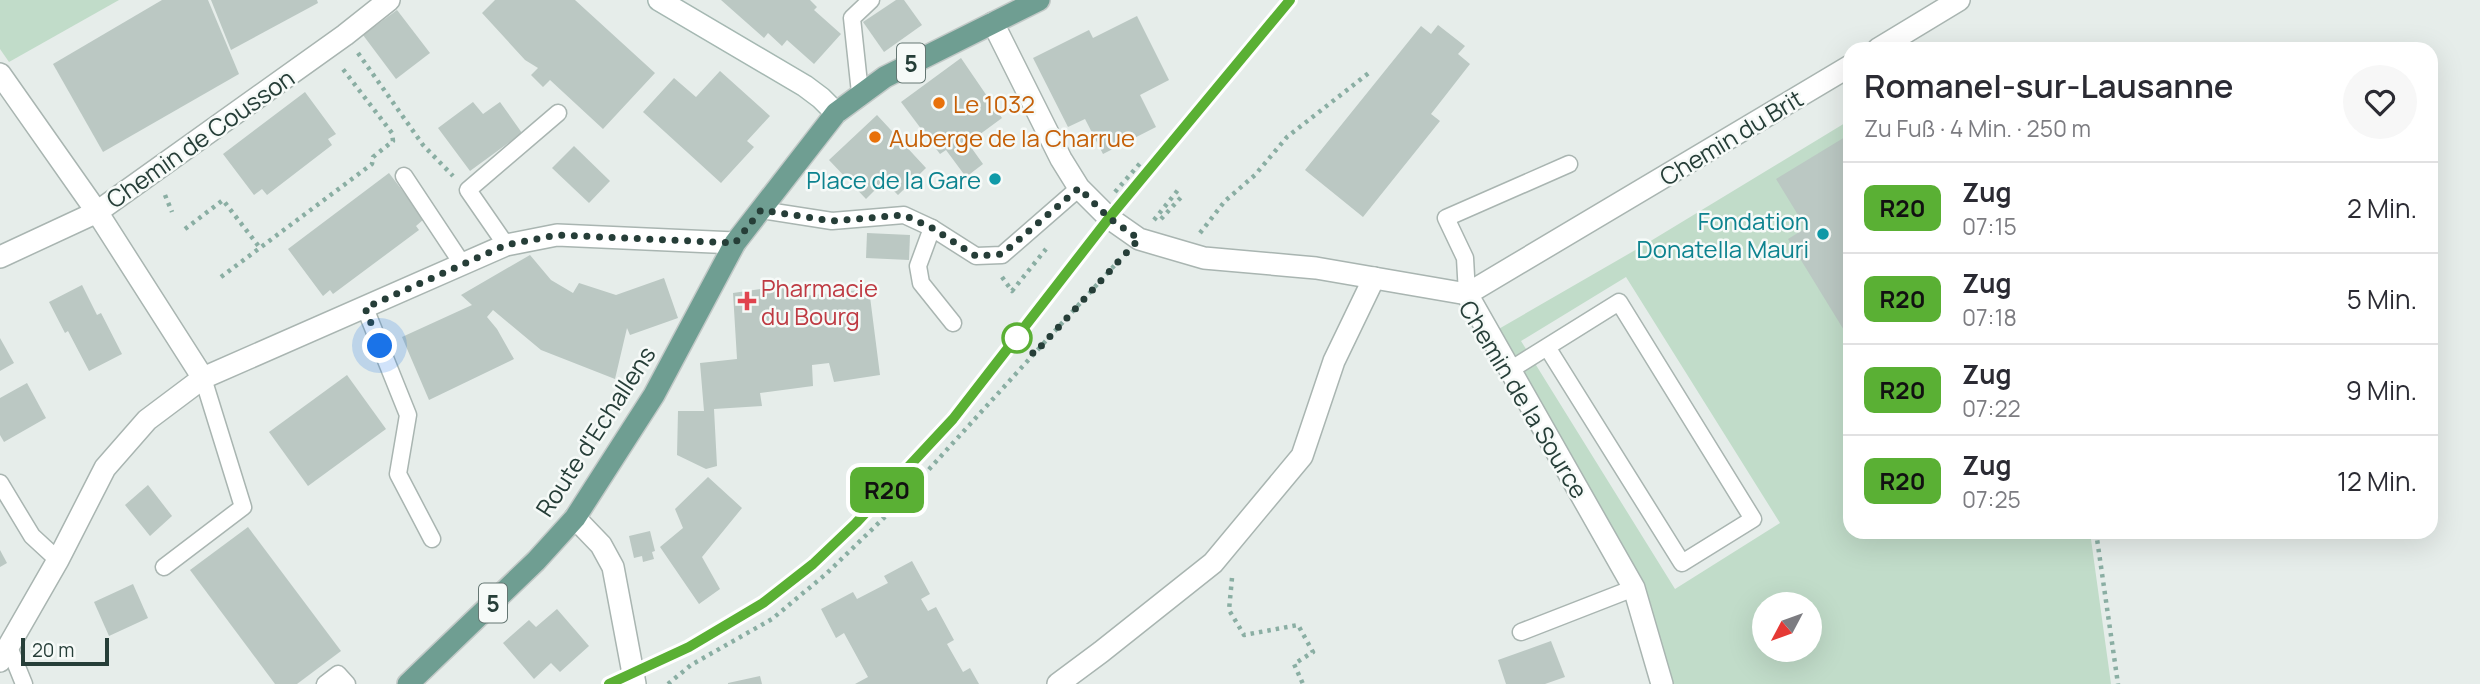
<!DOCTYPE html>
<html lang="de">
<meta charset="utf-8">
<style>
body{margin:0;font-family:Manrope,sans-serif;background:#f7f7f7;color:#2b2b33;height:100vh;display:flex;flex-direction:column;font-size:26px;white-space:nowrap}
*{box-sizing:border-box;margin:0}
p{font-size:23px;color:#7c7c81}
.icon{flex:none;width:38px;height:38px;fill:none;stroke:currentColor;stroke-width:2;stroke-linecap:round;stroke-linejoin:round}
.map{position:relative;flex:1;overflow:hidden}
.side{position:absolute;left:1843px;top:42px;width:595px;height:497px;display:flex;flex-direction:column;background:#fff;border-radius:21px;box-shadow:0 7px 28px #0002}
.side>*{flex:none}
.badge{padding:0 14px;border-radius:10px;font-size:24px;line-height:46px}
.needle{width:46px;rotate:229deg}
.tools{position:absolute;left:1752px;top:592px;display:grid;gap:14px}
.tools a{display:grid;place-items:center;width:70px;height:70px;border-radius:50%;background:#fff;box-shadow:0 7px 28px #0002;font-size:35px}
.scale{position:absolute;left:21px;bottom:18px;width:88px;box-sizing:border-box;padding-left:7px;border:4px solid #263e38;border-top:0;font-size:19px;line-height:24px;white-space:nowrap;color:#263e38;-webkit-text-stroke:5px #f6faf8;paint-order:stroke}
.you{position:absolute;width:35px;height:35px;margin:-18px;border:5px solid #fff;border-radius:50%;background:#1a73e8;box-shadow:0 0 0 10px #1a73e833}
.map>.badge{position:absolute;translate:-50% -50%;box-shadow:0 0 0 4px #fff}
.round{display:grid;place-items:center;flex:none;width:74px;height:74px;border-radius:37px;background:#f7f7f7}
.headline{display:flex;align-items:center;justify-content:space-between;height:119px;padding:0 21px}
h1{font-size:33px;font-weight:600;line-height:52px}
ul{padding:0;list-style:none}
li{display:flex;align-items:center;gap:21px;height:91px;padding:0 21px;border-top:2px solid #e1e1e2}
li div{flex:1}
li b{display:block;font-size:26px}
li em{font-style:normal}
li .badge{min-width:77px;font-weight:700;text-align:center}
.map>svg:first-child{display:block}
.green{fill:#c1dcc9;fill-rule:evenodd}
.building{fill:#bbc8c3}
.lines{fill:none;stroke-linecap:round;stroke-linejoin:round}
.lane-casing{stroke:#a9b5b1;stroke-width:19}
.street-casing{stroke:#a9b5b1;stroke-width:24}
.secondary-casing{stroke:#a5b8b2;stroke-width:24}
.primary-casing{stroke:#c2c9c7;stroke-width:24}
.path{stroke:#8aaea3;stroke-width:4.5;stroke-dasharray:3.5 5;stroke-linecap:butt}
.lane{stroke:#fff;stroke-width:16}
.street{stroke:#fff;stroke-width:21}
.secondary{stroke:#fff;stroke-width:21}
.primary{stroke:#6f9e92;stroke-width:21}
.rail-casing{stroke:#617973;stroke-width:8}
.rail{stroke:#f6faf8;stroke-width:5;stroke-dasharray:16;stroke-linecap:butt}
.line-casing{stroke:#fff;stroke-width:16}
.line{stroke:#5ab034;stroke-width:10}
.walk{stroke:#263e38;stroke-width:7;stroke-dasharray:0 12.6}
.food-dot{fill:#e8710a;stroke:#f6faf8;stroke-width:2.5}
.culture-dot{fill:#0f9aa8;stroke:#f6faf8;stroke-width:2.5}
.health-dot{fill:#e0444e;stroke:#f6faf8;stroke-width:2.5}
.stop-dot{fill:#fff;stroke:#5ab034;stroke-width:3.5}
.labels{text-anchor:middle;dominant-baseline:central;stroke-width:5;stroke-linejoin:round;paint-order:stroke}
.shield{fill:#f6faf8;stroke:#647672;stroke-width:2}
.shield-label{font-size:23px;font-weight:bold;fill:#263e38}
.food-label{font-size:24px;fill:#c56008;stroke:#f6faf8;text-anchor:start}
.street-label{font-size:24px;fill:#263e38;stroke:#f6faf8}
.culture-label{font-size:24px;fill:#0d838f;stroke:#f6faf8;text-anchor:end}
.health-label{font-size:24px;fill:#be3a42;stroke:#f6faf8;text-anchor:start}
</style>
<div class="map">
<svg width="2480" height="684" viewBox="0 0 2480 684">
<rect width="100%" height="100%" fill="#e6edea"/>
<g class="green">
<polygon points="0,0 119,0 9,62 0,49"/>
<path d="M1850 120V532H2090L2111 684H1673L1628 555 1483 338 1644 245ZM1626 277 1780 523 1675 589 1521 341ZM1764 604H1810V649H1764Z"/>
</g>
<g class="building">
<polygon points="162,0 208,0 239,74 103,152 53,64"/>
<polygon points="211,0 317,0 318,3 231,50"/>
<polygon points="495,0 575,0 655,73 603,129 550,80 543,87 531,75 538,68 525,60 482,13"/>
<polygon points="721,0 810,0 817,7 814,10 841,34 814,64 787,40 782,46 768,33 764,38"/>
<polygon points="896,0 904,0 922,25 884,52 863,22"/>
<polygon points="397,10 430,53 396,79 363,35"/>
<polygon points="1137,16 1169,80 1140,95 1156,127 1103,154 1085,119 1068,127 1033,58 1089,30 1093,38"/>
<polygon points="1438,25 1465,46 1458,54 1470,64 1431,114 1440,121 1363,217 1305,170 1421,26 1431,34"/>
<polygon points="961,58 1002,118 968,143 983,164 966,177 946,150 940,154 901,102"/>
<polygon points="720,71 770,116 747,141 754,147 721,183 643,112 674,78 696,97"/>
<polygon points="305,92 336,134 328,139 332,145 267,195 262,189 254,195 223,154"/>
<polygon points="473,102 483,114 500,102 522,133 470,171 438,128"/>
<polygon points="877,115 926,168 898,195 884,181 866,199 829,160"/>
<polygon points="1850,134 1850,340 1788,239 1806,228 1776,179"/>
<polygon points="574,146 610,181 589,203 552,168"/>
<polygon points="389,173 424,219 416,226 419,230 333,294 330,290 323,296 288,249"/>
<polygon points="867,233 910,235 909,260 866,258"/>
<polygon points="530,255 551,280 573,293 579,283 616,295 664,278 678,318 630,335 627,328 615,379 541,350 493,310 487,317 497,329 514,359 429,400 402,337 472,305 461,295"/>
<polygon points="803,283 804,296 869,289 880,375 834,382 829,363 812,365 813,386 760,393 762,406 714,409 717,466 706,469 677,455 678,411 704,411 700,363 737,359 733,293"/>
<polygon points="82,285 97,315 101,313 122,354 89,371 68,331 65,333 49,302"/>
<polygon points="0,338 14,363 0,371"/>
<polygon points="347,375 386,429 308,486 269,432"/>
<polygon points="27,383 46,418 4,442 0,435 0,398"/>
<polygon points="708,477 742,508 702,557 720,589 699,604 660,547 683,528 675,509"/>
<polygon points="148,485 172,516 150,536 125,505"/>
<polygon points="248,527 341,651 297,684 275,684 190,570"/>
<polygon points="650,531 655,551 652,552 654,559 643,562 642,556 634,558 629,536"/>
<polygon points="0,550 7,563 0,567"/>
<polygon points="912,561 930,594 921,599 928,611 936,607 954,640 947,644 963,672 970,668 979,684 855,684 868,677 844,633 836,638 821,609 853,592 857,599 888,583 884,576"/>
<polygon points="133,584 148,618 109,636 94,602"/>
<polygon points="557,609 589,646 560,672 551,663 534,679 503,643 529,620 536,627"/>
<polygon points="1551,641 1565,677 1545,684 1506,684 1498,660"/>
<polygon points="760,676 762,684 728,684 728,683"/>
</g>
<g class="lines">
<g class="lane-casing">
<g id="lane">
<polyline points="860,93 852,18 871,0"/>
<polyline points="404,176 463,265"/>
<polyline points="761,210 832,221 904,215 932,228 976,256 1002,255 1079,188"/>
<polyline points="932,228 918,266 921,283 953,323"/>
<polyline points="506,245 468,190 558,113"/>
<polyline points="1467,294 1465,258 1446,218 1569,164"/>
<polyline points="365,308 408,415 398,474 432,539"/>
<polyline points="1510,370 1619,302 1753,519 1682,563 1547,347"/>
<polyline points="0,483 32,536 58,560"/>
<polyline points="164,567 243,507 203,378"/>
<polyline points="1521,632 1634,588"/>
<polyline points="9,647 24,684"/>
<polyline points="325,684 338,674 347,684"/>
</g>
</g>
<g class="street-casing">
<g id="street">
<polyline points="993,23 1061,159 1079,188 1109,218 1139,239 1204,258 1316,268 1467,294"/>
<polyline points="1878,49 1959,0"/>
<polyline points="0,74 97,212 203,378"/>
<polyline points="0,257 97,212 345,35 389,0"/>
<polyline points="1467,294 1850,66"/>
<polyline points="1467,294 1634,588 1662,684"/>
<polyline points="575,518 601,545 613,567 635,684"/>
<polyline points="0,661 58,560 105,468 147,420 203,378 506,245 557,235 735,243"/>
<polyline points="1058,684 1101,652 1213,563 1302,456 1334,361 1374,278"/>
</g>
</g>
<g class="secondary-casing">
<polyline id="secondary" points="659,0 805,86 821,98 836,113"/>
</g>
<g class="primary-casing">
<polyline id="primary" points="408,684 536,561 575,518 654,395 735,243 836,113 885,77 1039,0"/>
</g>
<g class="path">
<polyline points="358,53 423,145 453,176"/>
<polyline points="1115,192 1142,161"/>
<polyline points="165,195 172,212"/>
<polyline points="1161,219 1184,194"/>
<polyline points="1154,220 1178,190"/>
<polyline points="185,229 223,200 260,248"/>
<polyline points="1200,233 1225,201 1255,175 1287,137 1370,72"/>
<polyline points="221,277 372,164 373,157 393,141 392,133 342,68"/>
<polyline points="1002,277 1012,291 1046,249"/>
<polyline points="2096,532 2118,684"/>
<polyline points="1232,578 1229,610 1244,635 1298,625 1313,652 1294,664 1303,684"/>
<polyline points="668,684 691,665 772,619 826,574 892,510 1123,256"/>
</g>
<use href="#lane" class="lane"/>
<use href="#street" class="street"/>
<use href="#secondary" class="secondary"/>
<use href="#primary" class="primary"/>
<g class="rail-casing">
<polyline id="rail" points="609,684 706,638 763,603 813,564 856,523 953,419 1109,218 1290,0"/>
</g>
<use href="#rail" class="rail"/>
</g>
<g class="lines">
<g class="line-casing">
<polyline id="line" points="609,684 689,647 763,603 813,564 856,523 953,419 1109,218 1290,0"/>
</g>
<use href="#line" class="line"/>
<polyline class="walk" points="380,346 365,308 506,245 557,235 735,243 761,210 832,221 904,215 932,228 976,256 1002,254 1079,188 1109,218 1139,239 1034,354 1017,338"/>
</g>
<g class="food-dot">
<circle cx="939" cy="103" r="7"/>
<circle cx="875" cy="137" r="7"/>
</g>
<g class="culture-dot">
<circle cx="995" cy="179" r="7"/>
<circle cx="1823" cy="234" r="7"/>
</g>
<path class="health-dot" d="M743.5 290.5h7v7h7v7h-7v7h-7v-7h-7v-7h7z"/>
<circle class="stop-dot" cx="1017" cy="338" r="14"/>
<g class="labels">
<g class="shield">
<rect x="897" y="43.5" width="28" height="39" rx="5"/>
<rect x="479" y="583.5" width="28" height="39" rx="5"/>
</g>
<g class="shield-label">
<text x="911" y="63">5</text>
<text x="493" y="603">5</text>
</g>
<g class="food-label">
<text x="953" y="103">Le 1032</text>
<text x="889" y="137">Auberge de la Charrue</text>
</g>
<g class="street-label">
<text transform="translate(1731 137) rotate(-31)">Chemin du Brit</text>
<text transform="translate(200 138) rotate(-35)">Chemin de Cousson</text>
<text transform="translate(1524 399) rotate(59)">Chemin de la Source</text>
<text transform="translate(595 431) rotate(-57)">Route d'Echallens</text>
</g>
<g class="culture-label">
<text x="981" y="179">Place de la Gare</text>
<text x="1809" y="220">Fondation<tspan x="1809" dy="28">Donatella Mauri</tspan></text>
</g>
<g class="health-label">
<text x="761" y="287">Pharmacie<tspan x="761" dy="28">du Bourg</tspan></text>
</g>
</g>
</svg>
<div class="tools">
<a><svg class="needle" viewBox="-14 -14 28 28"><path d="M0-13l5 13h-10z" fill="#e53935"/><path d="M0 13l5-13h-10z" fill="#7c7c81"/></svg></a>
</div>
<div class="scale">20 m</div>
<div class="you" style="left:380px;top:346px"></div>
<b class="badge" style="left:887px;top:490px;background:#5ab034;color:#111">R20</b>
<section class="side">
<div class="headline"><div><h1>Romanel-sur-Lausanne</h1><p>Zu Fuß · 4 Min. · 250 m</p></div><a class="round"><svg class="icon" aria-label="heart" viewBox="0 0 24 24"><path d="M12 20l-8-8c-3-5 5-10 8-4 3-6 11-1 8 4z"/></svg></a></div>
<ul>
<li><span class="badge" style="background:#5ab034;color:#111">R20</span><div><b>Zug</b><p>07:15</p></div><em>2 Min.</em></li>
<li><span class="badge" style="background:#5ab034;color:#111">R20</span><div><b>Zug</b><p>07:18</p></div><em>5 Min.</em></li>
<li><span class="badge" style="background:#5ab034;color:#111">R20</span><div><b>Zug</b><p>07:22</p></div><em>9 Min.</em></li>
<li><span class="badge" style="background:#5ab034;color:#111">R20</span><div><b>Zug</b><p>07:25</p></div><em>12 Min.</em></li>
</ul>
</section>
</div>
